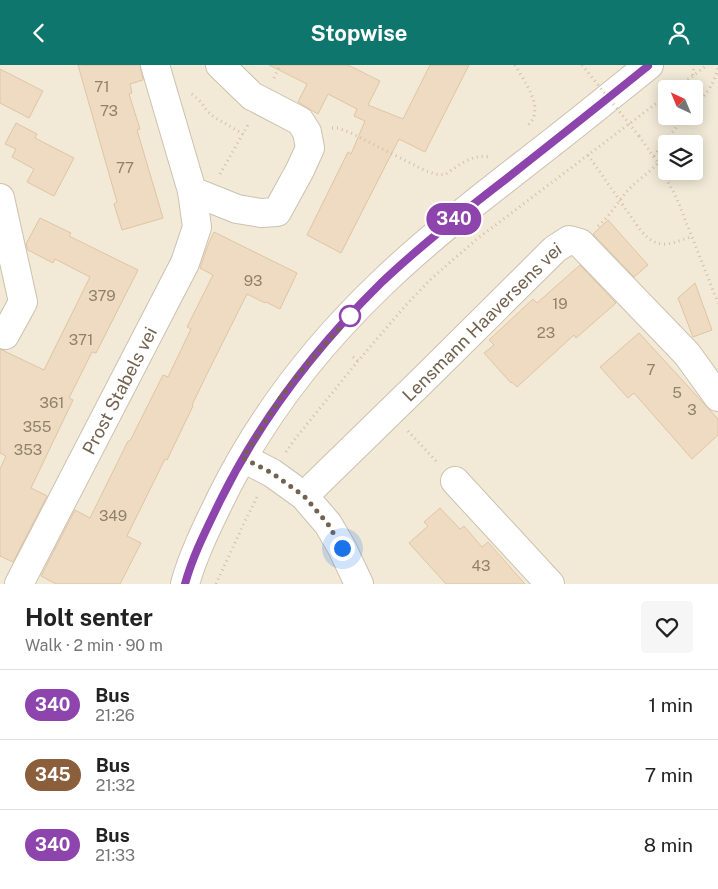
<!DOCTYPE html>
<meta charset="utf-8">
<style>
body{margin:0;font-family:"Public Sans",sans-serif;background:#f6f6f6;color:#222;height:100vh;display:flex;flex-direction:column;font-size:19px;white-space:nowrap}
*{box-sizing:border-box;margin:0}
p{font-size:16px;color:#767676}
.icon{flex:none;width:28px;height:28px;fill:none;stroke:currentColor;stroke-width:2;stroke-linecap:round;stroke-linejoin:round}
.map{position:relative;height:519px;overflow:hidden}
.panel{display:flex;flex-direction:column;background:#fff;flex:1}
.panel>*{flex:none}
.badge{padding:0 10px;border-radius:16px;font-size:18px;line-height:32px}
.needle{width:32px;rotate:316deg}
.tools{position:absolute;left:658px;top:15px;display:grid;gap:10px}
.tools a{display:grid;place-items:center;width:45px;height:45px;border-radius:5px;background:#fff;box-shadow:0 2px 12px #0003;font-size:25px}
.you{position:absolute;width:25px;height:25px;margin:-12px;border:4px solid #fff;border-radius:50%;background:#1a73e8;box-shadow:0 0 0 8px #1a73e833}
.map>.badge{position:absolute;translate:-50% -50%;box-shadow:0 0 0 2px #fff}
.round{display:grid;place-items:center;flex:none;width:52px;height:52px;border-radius:5px;background:#f6f6f6}
.summary{display:flex;align-items:center;justify-content:space-between;height:85px;padding:0 25px}
h1{font-size:24px;font-weight:700;line-height:38px}
ul{padding:0;list-style:none}
li{display:flex;align-items:center;gap:15px;height:70px;padding:0 25px;border-top:1px solid #e0e0e0}
li div{flex:1}
li b{display:block;font-size:19px}
li em{font-style:normal}
li .badge{min-width:55px;font-weight:700;text-align:center}
header{display:flex;justify-content:space-between;align-items:center;height:65px;padding:0 25px;background:#0f766e;color:#fff;font-size:22px;font-weight:700}
.map>svg:first-child{display:block}
.residential{fill:#f2ead7;fill-rule:evenodd}
.building{fill:#eedbc2;stroke:#dfc5a4}
.lines{fill:none;stroke-linecap:round;stroke-linejoin:round}
.minor-casing{stroke:#ccc1af;stroke-width:30}
.path{stroke:#d3bfa5;stroke-width:3;stroke-dasharray:1 4;stroke-linecap:butt}
.minor{stroke:#fff;stroke-width:28}
.path-bridge{stroke:#d3bfa5;stroke-width:3;stroke-dasharray:1 4;stroke-linecap:butt}
.line-casing{stroke:#fff;stroke-width:11}
.line{stroke:#8e44ad;stroke-width:8}
.walk{stroke:#73624e;stroke-width:5;stroke-dasharray:0 9}
.stop-dot{fill:#fff;stroke:#8e44ad;stroke-width:2.5}
.labels{text-anchor:middle;dominant-baseline:central;stroke-width:4;stroke-linejoin:round;paint-order:stroke}
.number-label{font-size:15px;fill:#92806b}
.street-label{font-size:18px;fill:#73624e;stroke:#fdfaee}
</style>
<header><svg class="icon" aria-label="back" viewBox="0 0 24 24"><path d="M15 5l-7 7 7 7"/></svg>Stopwise<svg class="icon" aria-label="person" viewBox="0 0 24 24"><circle cx="12" cy="8" r="4"/><path d="M4 21q1-7 8-7t8 7"/></svg></header>
<div class="map">
<svg width="718" height="519" viewBox="0 0 718 519">
<rect width="100%" height="100%" fill="#fbf7e8"/>
<path class="residential" d="M0 0H718V519H0ZM666 24H694V51H666ZM666 79H694V106H666Z"/>
<g class="building">
<polygon points="78,0 140,0 143,15 130,19 132,28 129,29 140,64 137,65 163,153 122,165 114,139 117,137"/>
<polygon points="269,0 348,0 380,16 368,40 403,54 430,0 469,0 425,87 399,74 341,188 307,170 348,87 351,89 365,56 354,51 357,44 328,29 318,49 311,45 298,37 307,19"/>
<polygon points="0,4 43,26 29,53 0,38"/>
<polygon points="16,58 37,69 35,73 74,93 54,131 27,117 34,104 12,92 16,84 5,79"/>
<polygon points="40,153 71,168 69,171 138,205 96,288 92,287 69,333 73,335 31,423 47,431 13,497 0,491 0,404 6,391 0,388 0,284 44,305 90,212 55,194 53,198 28,185 26,179"/>
<polygon points="608,155 648,200 634,212 593,169"/>
<polygon points="214,167 297,208 280,244 266,237 265,238 247,229 206,311 192,340 193,341 167,395 165,394 127,471 141,478 120,519 56,519 41,511 75,445 90,453 128,376 130,376 163,310 168,312 191,264 187,262 213,210 200,203 208,180"/>
<polygon points="580,200 616,238 576,273 574,270 517,322 512,317 511,318 484,288 494,280 489,275 533,234 537,238"/>
<polygon points="695,218 712,265 693,272 678,233"/>
<polygon points="639,268 718,354 718,370 692,394 634,328 628,333 600,302"/>
<polygon points="440,443 460,464 464,461 482,482 488,477 525,519 446,519 409,478 428,461 424,457"/>
</g>
<g class="lines">
<g class="minor-casing">
<g id="minor">
<polyline points="155,0 192,126 237,144 261,148 277,147 300,105 310,83 307,67 300,56 252,31 220,0"/>
<polyline points="0,133 23,237 5,270"/>
<polyline points="243,393 272,408 304,431 328,459 342,483 359,519"/>
<polyline points="455,416 550,519"/>
<path id="s1" d="M304 431 425 313 555 184 569 175 580 178 687 289 718 332"/>
<path id="s2" d="M19 519 185 198 197 162 192 126"/>
<path d="M185 519C193 490 207 462 220 435 260 353 316 281 382 218 433 169 490 126 545 83 580 56 614 28 649 0"/>
</g>
</g>
<g class="path">
<path d="M515 0C524 16 546 44 528 60"/>
<polyline points="693,10 694,0"/>
<polyline points="274,13 280,0"/>
<polyline points="676,24 707,0"/>
<polyline points="192,29 201,37 207,46 214,52 243,69"/>
<path d="M694 42C705 31 715 18 718 3"/>
<polyline points="677,60 679,51"/>
<path d="M332 63H338L351 68 426 106C432 108 439 111 446 109 449 107 453 104 456 102 467 95 475 90 489 92L491 91"/>
<polyline points="639,71 658,98 677,134 718,238"/>
<path d="M588 90 641 166C659 186 668 179 691 172"/>
<polyline points="654,91 685,51"/>
<polyline points="220,109 249,58"/>
<path d="M598 161C612 149 619 134 631 122 639 114 650 107 658 98"/>
<polyline points="353,292 358,296"/>
<polyline points="408,366 438,398"/>
<polyline points="286,387 295,374 358,296 406,240 432,213 477,174 666,31"/>
<polyline points="216,519 245,456 258,430"/>
</g>
<use href="#minor" class="minor"/>
<polyline class="path-bridge" points="582,0 639,71"/>
</g>
<g class="lines">
<g class="line-casing">
<path id="line" d="M185 519C193 490 207 463 220 436 261 353 315 283 381 218 420 181 463 147 506 114 553 77 601 39 648 1L647 0"/>
</g>
<use href="#line" class="line"/>
<polyline class="walk" points="342,483 328,459 304,431 272,408 243,393 281,332 306,300 355,246 350,251"/>
</g>
<circle class="stop-dot" cx="350" cy="251" r="10"/>
<g class="labels">
<g class="number-label">
<text x="102" y="21">71</text>
<text x="109" y="45">73</text>
<text x="125" y="102">77</text>
<text x="253" y="215">93</text>
<text x="102" y="230">379</text>
<text x="560" y="238">19</text>
<text x="546" y="267">23</text>
<text x="81" y="274">371</text>
<text x="651" y="304">7</text>
<text x="677" y="327">5</text>
<text x="52" y="337">361</text>
<text x="692" y="344">3</text>
<text x="37" y="361">355</text>
<text x="28" y="384">353</text>
<text x="113" y="450">349</text>
<text x="481" y="500">43</text>
</g>
<g class="street-label">
<text stroke="none"><textPath href="#s1" startOffset="249">Lensmann Haaversens vei</textPath></text>
<text stroke="none"><textPath href="#s2" startOffset="218">Prost Stabels vei</textPath></text>
</g>
</g>
</svg>
<div class="tools">
<a><svg class="needle" viewBox="-14 -14 28 28"><path d="M0-13l5 13h-10z" fill="#e53935"/><path d="M0 13l5-13h-10z" fill="#767676"/></svg></a>
<a><svg class="icon" aria-label="layers" viewBox="0 0 24 24"><path d="M12 4l9 5-9 5-9-5zM3 14l9 5 9-5"/></svg></a>
</div>
<div class="you" style="left:342px;top:483px"></div>
<b class="badge" style="left:454px;top:154px;background:#8e44ad;color:#fff">340</b>
</div>
<section class="panel">
<div class="summary"><div><h1>Holt senter</h1><p>Walk · 2 min · 90 m</p></div><a class="round"><svg class="icon" aria-label="heart" viewBox="0 0 24 24"><path d="M12 20l-8-8c-3-5 5-10 8-4 3-6 11-1 8 4z"/></svg></a></div>
<ul>
<li><span class="badge" style="background:#8e44ad;color:#fff">340</span><div><b>Bus</b><p>21:26</p></div><em>1 min</em></li>
<li><span class="badge" style="background:#8b5e3c;color:#fff">345</span><div><b>Bus</b><p>21:32</p></div><em>7 min</em></li>
<li><span class="badge" style="background:#8e44ad;color:#fff">340</span><div><b>Bus</b><p>21:33</p></div><em>8 min</em></li>
</ul>
</section>
